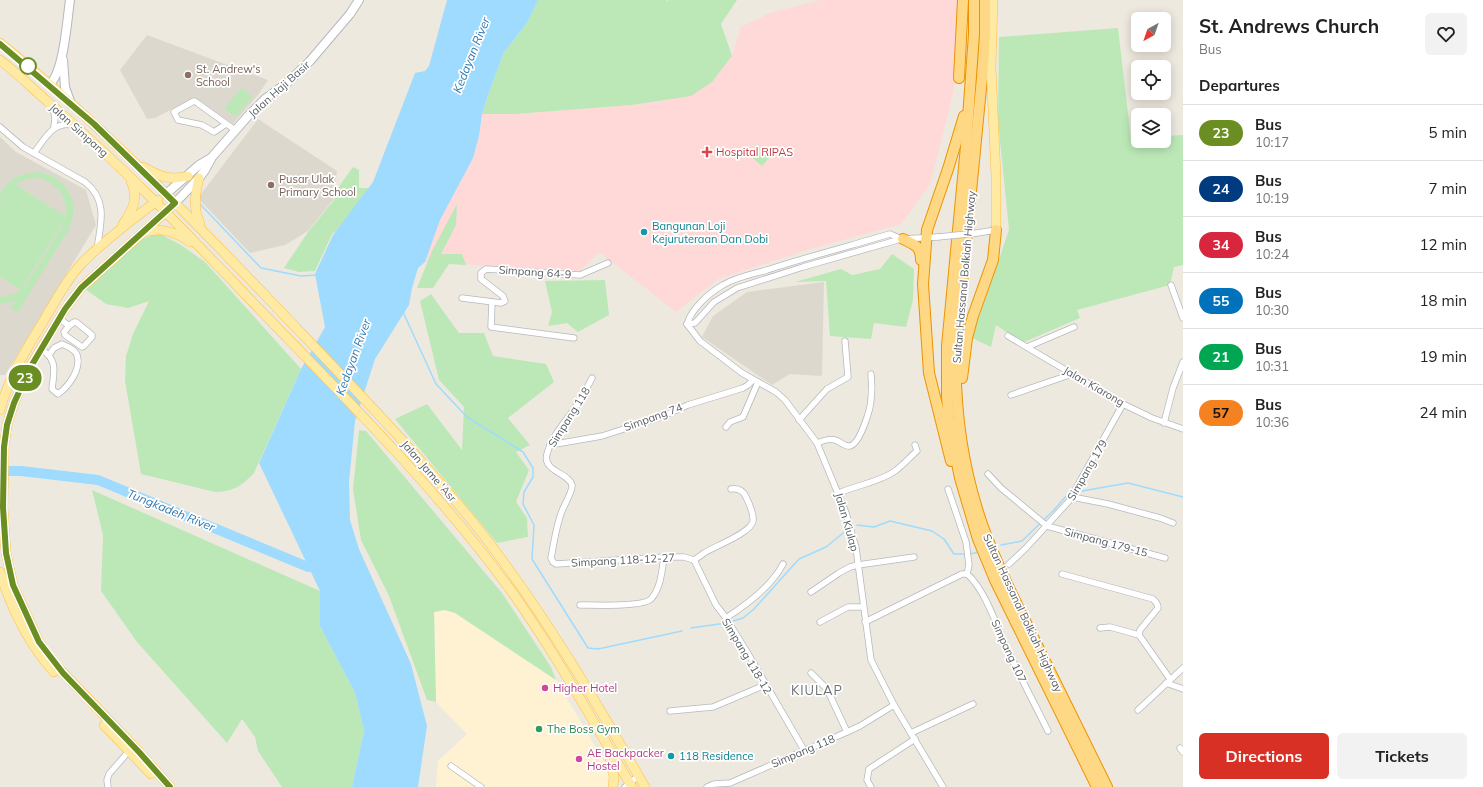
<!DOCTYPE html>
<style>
body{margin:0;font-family:Mulish,sans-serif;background:#f2f2f2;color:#222;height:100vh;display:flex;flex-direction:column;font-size:15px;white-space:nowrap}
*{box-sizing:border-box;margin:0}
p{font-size:13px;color:#767676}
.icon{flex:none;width:22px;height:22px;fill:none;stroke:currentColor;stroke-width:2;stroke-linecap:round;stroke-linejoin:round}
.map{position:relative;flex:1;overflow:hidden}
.side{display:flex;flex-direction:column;background:#fff;width:300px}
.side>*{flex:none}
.badge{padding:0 8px;border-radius:13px;font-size:14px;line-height:26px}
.needle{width:26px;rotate:220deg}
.buttons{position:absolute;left:1131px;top:12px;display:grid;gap:8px}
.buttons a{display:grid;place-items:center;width:40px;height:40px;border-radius:6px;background:#fff;box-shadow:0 2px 10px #0003;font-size:20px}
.map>.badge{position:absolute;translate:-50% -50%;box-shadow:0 0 0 2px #fff}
h2{padding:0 16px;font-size:15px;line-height:36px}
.round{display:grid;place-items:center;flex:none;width:42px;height:42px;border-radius:6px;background:#f2f2f2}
.headline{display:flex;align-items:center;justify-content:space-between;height:68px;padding:0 16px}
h1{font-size:19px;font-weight:700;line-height:30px}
.button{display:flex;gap:8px;margin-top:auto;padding:8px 16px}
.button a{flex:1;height:46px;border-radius:6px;background:#d93025;color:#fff;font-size:16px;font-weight:700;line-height:46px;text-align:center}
.button a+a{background:#f2f2f2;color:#222}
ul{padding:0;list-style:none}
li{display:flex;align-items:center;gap:12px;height:56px;padding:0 16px;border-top:1px solid #e0e0e0}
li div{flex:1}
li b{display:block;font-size:15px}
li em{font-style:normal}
li .badge{min-width:44px;font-weight:700;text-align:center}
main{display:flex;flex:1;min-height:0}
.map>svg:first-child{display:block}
.commercial{fill:#fff2d3}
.education{fill:#ddd8ce}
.medical{fill:#fed9d8}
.green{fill:#bce8b8;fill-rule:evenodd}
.water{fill:#9edbff}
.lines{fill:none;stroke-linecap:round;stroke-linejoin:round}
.stream{stroke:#9edbff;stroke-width:1.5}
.river{stroke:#9edbff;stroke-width:10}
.street-casing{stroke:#b5b9be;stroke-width:7}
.secondary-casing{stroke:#b3b8be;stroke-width:10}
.primary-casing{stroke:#ffbf47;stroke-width:10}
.highway-casing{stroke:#ed9300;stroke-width:12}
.street{stroke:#fff;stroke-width:5.5}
.secondary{stroke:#fff;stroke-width:8}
.primary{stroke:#ffeaa3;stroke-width:9}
.highway{stroke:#ffd885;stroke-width:10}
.street-bridge-casing{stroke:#b5b9be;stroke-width:7;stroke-linecap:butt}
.street-bridge{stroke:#fff;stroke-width:5.5}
.line-casing{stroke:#fff;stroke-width:9}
.line{stroke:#6b8e23;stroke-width:6}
.stop-dot{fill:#fff;stroke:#6b8e23;stroke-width:2}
.education-dot{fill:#8d6e63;stroke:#fff;stroke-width:1.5}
.health-dot{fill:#e0444e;stroke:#fff;stroke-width:1.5}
.culture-dot{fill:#0f9aa8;stroke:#fff;stroke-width:1.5}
.hotel-dot{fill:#d1479c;stroke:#fff;stroke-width:1.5}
.leisure-dot{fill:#2e9e5b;stroke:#fff;stroke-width:1.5}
.labels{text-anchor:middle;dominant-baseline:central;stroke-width:3.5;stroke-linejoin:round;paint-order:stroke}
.education-label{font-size:11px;fill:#785e54;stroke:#fff;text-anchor:start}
.street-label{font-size:11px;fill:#585e62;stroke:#fff}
.health-label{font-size:11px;fill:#be3a42;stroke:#fff;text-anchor:start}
.culture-label{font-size:11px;fill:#0d838f;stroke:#fff;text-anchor:start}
.hotel-label{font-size:11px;fill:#b23c85;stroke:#fff;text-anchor:start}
.leisure-label{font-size:11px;fill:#27864d;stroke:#fff;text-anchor:start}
.water-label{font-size:12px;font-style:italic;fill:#2f78b2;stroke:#fff}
.quarter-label{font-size:13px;letter-spacing:1px;fill:#697075;stroke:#fff}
</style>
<main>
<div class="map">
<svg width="1183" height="787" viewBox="0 0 1183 787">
<rect width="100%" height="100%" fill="#eee9df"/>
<polygon class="commercial" points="445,610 455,613 556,680 619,787 436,787 438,761 467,734 436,702 434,612"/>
<g class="education">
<polygon points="147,35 214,60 268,80 258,95 233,124 195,97 155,118 147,119 120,70"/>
<polygon points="258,119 337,171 333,200 308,231 285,245 250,253 198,198"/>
<polygon points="0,137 16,152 86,190 96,225 5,375 0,375"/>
<polygon points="824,282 822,376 790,374 772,385 702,337 713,316 747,292"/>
</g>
<polygon class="medical" points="821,0 958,0 959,9 958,72 940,146 930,184 901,224 807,250 718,279 676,312 599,252 580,271 425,262 440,220 473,158 479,136 482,114 515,114 632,105 668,100 712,82 732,56 741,27 770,13"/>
<g class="green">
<polygon points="538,0 666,0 666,1 669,0 737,0 721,24 732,56 712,82 691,96 632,105 515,114 482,114 489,92 504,52 527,23"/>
<polygon points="1118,28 1131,139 1138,138 1138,141 1164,141 1164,136 1183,135 1183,265 1174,267 1170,285 1077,310 1080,318 1022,343 996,325 991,347 972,338 1009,230 998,121 999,37"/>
<polygon points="242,88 253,97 235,117 224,108"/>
<polygon points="757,144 771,156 762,166 748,154"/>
<polygon points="353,167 359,170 359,188 370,188 349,220 332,234 315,271 299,272 284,268 308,232 334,200 340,185"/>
<path d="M41 172 55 177 66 187 73 201V216L68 231 18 312 11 308 16 301 0 304V297L15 294 21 290 0 277V205L10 190 0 203V193C11 176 22 173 41 172ZM40 178C59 186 67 196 66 217L15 184 27 179ZM63 222 61 228 25 286 21 289Z"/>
<polygon points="457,204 456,225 441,254 462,254 466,265 449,264 433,288 417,288 432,251"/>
<path d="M158 233 181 245 205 262 301 369 254 473C242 486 232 492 215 492L141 474 125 381 126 356 133 334 149 301 128 308 106 304 85 289 135 242Z"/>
<polygon points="892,254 914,269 913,300 906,327 874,323 871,339 830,336 826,281 795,282 841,269 852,275 880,269"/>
<polygon points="605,280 609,315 578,332 567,323 548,326 552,312 545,281"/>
<polygon points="431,294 459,333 484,333 493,356 546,364 554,382 508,418 530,445 516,452 529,470 516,502 527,518 528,537 497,543 395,419 427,404 462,450 464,407 439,380 420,301"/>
<polygon points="359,430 366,431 502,593 551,667 556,680 455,613 445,610 434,612 436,702 427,700 389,596 361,540 353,489"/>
<polygon points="92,490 320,591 320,626 355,693 364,731 352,787 282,787 258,751 255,737 242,719 227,743 137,642 101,591 103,535"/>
</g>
<polygon class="water" points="447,0 538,0 527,23 504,52 489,92 482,114 479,136 473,158 440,220 425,262 418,268 412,288 409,305 375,359 355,421 349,482 350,520 359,549 411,664 427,726 418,787 352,787 364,731 355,693 320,626 320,591 259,463 301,369 325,327 315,274 333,235 373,182 415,73 425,71 429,66"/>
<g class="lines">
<g class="stream">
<polyline points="201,205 261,268 301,276 317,275"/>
<polyline points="403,312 436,384 467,417 523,452 533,468 533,477 524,492 523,504 534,525 532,559 588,648 598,649 682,631"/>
<polyline points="1082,491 1128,483 1183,497"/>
<polyline points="857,525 874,527 890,521 932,531 944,539 954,554 966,554"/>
<polyline points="1001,545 1022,541 1054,510 1067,495 1071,494"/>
<polyline points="970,554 979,552"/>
<polyline points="733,621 743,618 754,609 799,559 826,547 848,529"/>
<polyline points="691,628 726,623"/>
</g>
<polyline class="river" points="0,471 21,471 98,480 308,567 322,564"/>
<g class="street-casing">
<g id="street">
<polyline points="53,108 55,118 54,127"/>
<polyline points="226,124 214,132 202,125 178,120 174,112 194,101 196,102 235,130"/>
<path d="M0 127 23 147 85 182C108 200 101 223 97 249"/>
<path d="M34 153C44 140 53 121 72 125"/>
<polyline points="977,233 996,230"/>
<polyline points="1171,285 1183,318"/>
<polyline points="462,298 501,303 505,301 503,296 481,279 481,273 486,269 580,275 608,263"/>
<polyline points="492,302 491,327 574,338"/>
<polyline points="59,318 69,326 64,332 65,335 82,347 84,346 92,337 92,335 76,322 74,322 69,326"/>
<polyline points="687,324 700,341 742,373 776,392 785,400 817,443 846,513 856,548 871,660 894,705 943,787"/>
<polyline points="687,324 695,323 714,302 737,288 803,267 901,239 938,237"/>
<path d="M687 324C692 308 709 293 723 285 736 277 753 274 767 270 807 257 849 246 890 234L901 239"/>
<polyline points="1008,336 1123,404 1152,418 1183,429"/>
<polyline points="1027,347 1074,327"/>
<path d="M41 349C58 360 54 371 52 389L58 394C68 387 82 369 77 355 75 349 67 346 62 344L54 348 49 355"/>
<path d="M592 378C588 386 584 394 579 402 569 418 552 434 547 454 542 471 569 473 572 485 573 491 564 505 562 511 556 526 554 543 551 558L553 562 556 564 664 557H684L694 560"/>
<polyline points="1011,395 1072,374"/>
<polyline points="799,420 827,389 848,377 845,341"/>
<polyline points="1164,423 1173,388 1183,362"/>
<polyline points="726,427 730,422 743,417 758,382"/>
<path d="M817 443C822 441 830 438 835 440 840 441 844 447 850 446 860 444 871 408 871 399 872 391 872 382 871 374"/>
<polyline points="550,445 602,436 658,418 688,405 743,388 748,385 753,380"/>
<polyline points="988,474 1001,488 1047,526 1165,558"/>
<polyline points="948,489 966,542 969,565 967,574"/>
<path d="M839 493C857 485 880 482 895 471 903 465 910 457 917 451L915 445"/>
<polyline points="1072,497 1108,504 1160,518 1173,523"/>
<polyline points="694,560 716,605 726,618 747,652 804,750"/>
<path d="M694 560C698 558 701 555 704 553 715 546 751 533 753 521 754 514 749 503 746 497 743 490 738 488 731 489"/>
<polyline points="1009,564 1026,548 1069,501 1123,404"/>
<path d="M1062 574 1153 599C1156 602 1158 604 1158 608L1140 630 1139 635 1170 679"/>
<polyline points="811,592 839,573 850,567 858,565 914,557"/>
<path d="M580 605C593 605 644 607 651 599 661 588 662 570 664 557"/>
<path d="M726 618C746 605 772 586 783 564"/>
<polyline points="820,622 848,607 863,607"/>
<path d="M865 622 962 574H967C985 589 997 627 1007 649 1020 676 1034 703 1048 731"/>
<polyline points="1100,628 1110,627 1139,635"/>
<polyline points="811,673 827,689 847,732"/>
<polyline points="1166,683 1183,689"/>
<polyline points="1138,710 1183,668"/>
<polyline points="670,711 713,707 765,685"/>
<polyline points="911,733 973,704"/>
<polyline points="1180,748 1183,752"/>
<polyline points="451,766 481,787"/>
<polyline points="108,787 107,780 109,774 129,751"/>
<polyline points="625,787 638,776"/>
<polyline points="707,787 714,784 730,783 847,732 860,726 894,705"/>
<polyline points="871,787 867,780 869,769 915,739"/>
</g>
</g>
<g class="secondary-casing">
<g id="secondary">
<polyline points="63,60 65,87 71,104"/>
<path d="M49 85C64 73 67 20 70 0"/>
<polyline points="166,194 199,165 211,158"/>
<polyline points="175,203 199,178 205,170 212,157 248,116 265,99 287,83 310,61 350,14 359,0"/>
</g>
</g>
<g class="primary-casing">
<g id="primary">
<polyline points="993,0 991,67 996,176 996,230"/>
<path d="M0 43C95 119 179 206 263 293 339 373 416 450 484 536 545 615 595 700 645 787"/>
<path d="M0 60C17 73 32 88 48 102 117 161 180 226 243 292 335 388 431 481 509 588 555 652 592 720 632 787"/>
<path d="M143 167C160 176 168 181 188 176"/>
<path d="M199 178C195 194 193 209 200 224"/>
<polyline points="169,209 81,288 65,309 29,368 14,403 7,425 4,447 3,507 6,553 13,585 39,642 53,662 139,752 170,787"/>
<path d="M123 224C133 210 139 198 131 181"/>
<path d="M145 232C162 227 176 232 190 242"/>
<path d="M0 410C9 376 26 350 44 320 56 300 67 279 83 262 106 239 133 219 158 200"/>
<path d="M0 572C11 608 29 644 54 672"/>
<polyline points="104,725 151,774"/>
<polyline points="609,753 614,777 613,787"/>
</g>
</g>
<g class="highway-casing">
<g id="highway">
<polyline points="974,0 974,34 966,146 947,346 947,397 949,422 960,478 978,539 995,580 1097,787"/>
<path d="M985 0V35L982 78 956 347C954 407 963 470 983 527 997 565 1015 601 1033 637 1058 687 1082 737 1107 787"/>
<polyline points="959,78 963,0"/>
<path d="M903 239C915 245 921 246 921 260"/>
<polyline points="962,378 967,338 973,316 993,260 996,230"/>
<polyline points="951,461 929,373 923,284 927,230 948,169 964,116"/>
</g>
</g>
<use href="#street" class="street"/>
<use href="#secondary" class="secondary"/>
<use href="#primary" class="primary"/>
<use href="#highway" class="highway"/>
<g class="street-bridge-casing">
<polyline id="street-bridge" points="938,237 977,233"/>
</g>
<use href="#street-bridge" class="street-bridge"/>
</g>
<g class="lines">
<g class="line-casing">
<polyline id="line" points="0,44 94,124 175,203 81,288 65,309 30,368 14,403 7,425 4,447 3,507 6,553 13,585 39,642 63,673 139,752 170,787"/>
</g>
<use href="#line" class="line"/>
</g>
<circle class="stop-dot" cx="28" cy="66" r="8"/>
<g class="education-dot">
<circle cx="188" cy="75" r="4"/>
<circle cx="271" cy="185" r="4"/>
</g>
<path class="health-dot" d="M705 146h4v4h4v4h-4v4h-4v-4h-4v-4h4z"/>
<g class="culture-dot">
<circle cx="644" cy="232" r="4"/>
<circle cx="671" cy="756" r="4"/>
</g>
<g class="hotel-dot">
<circle cx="545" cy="688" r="4"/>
<circle cx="579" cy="759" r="4"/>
</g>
<circle class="leisure-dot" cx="539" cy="729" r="4"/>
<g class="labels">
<g class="education-label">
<text x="196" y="69">St. Andrew's<tspan x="196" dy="13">School</tspan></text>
<text x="279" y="179">Pusar Ulak<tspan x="279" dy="13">Primary School</tspan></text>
</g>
<g class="street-label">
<text transform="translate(279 89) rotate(-42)">Jalan Haji Basir</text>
<text transform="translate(79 130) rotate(42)">Jalan Simpang</text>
<text transform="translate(535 272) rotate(4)">Simpang 64-9</text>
<text transform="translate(964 277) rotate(-85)">Sultan Hassanal Bolkiah Highway</text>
<text transform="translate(1094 386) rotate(30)">Jalan Kiarong</text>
<text transform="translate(569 417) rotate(-58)">Simpang 118</text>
<text transform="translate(653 417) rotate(-20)">Simpang 74</text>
<text transform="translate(1087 470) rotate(-60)">Simpang 179</text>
<text transform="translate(429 471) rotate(49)">Jalan Jame 'Asr</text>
<text transform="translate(847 522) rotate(74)">Jalan Kiulap</text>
<text transform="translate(1106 542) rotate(15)">Simpang 179-15</text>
<text transform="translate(623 560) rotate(-3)">Simpang 118-12-27</text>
<text transform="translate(1023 613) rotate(65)">Sultan Hassanal Bolkiah Highway</text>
<text transform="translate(1009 651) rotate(65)">Simpang 107</text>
<text transform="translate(747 656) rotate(59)">Simpang 118-12</text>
<text transform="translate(803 751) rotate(-23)">Simpang 118</text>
</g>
<g class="health-label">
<text x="716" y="152">Hospital RIPAS</text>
</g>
<g class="culture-label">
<text x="652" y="226">Bangunan Loji<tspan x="652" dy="13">Kejuruteraan Dan Dobi</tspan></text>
<text x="679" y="756">118 Residence</text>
</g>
<g class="hotel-label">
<text x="553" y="688">Higher Hotel</text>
<text x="587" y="753">AE Backpacker<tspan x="587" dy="13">Hostel</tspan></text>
</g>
<g class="leisure-label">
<text x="547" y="729">The Boss Gym</text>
</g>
<g class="water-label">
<text transform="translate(471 55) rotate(-68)">Kedayan River</text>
<text transform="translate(353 357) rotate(-70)">Kedayan River</text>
<text transform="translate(171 510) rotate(22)">Tungkadeh River</text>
</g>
<g class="quarter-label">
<text x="817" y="690">KIULAP</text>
</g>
</g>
</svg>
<div class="buttons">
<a><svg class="needle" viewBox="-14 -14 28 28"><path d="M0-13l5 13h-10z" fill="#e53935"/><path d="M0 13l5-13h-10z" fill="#767676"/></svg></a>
<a><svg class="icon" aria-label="locate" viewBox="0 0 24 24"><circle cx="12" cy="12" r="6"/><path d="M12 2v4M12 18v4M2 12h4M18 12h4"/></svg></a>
<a><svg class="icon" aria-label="layers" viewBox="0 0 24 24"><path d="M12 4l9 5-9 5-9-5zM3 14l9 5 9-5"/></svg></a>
</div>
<b class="badge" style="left:25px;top:378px;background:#6b8e23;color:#fff">23</b>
</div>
<section class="side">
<div class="headline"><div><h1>St. Andrews Church</h1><p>Bus</p></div><a class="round"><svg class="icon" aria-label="heart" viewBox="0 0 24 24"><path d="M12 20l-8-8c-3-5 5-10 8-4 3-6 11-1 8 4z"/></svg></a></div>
<h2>Departures</h2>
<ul>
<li><span class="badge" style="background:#6b8e23;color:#fff">23</span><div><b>Bus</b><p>10:17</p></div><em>5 min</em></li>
<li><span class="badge" style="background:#003b80;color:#fff">24</span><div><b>Bus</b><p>10:19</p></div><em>7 min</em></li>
<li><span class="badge" style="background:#d7263d;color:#fff">34</span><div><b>Bus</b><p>10:24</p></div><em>12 min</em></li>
<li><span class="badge" style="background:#0072bc;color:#fff">55</span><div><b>Bus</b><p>10:30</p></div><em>18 min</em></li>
<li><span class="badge" style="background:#00a651;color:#fff">21</span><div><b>Bus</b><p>10:31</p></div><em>19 min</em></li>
<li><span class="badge" style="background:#f58220;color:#111">57</span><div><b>Bus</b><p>10:36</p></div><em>24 min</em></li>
</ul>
<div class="button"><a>Directions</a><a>Tickets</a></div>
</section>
</main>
